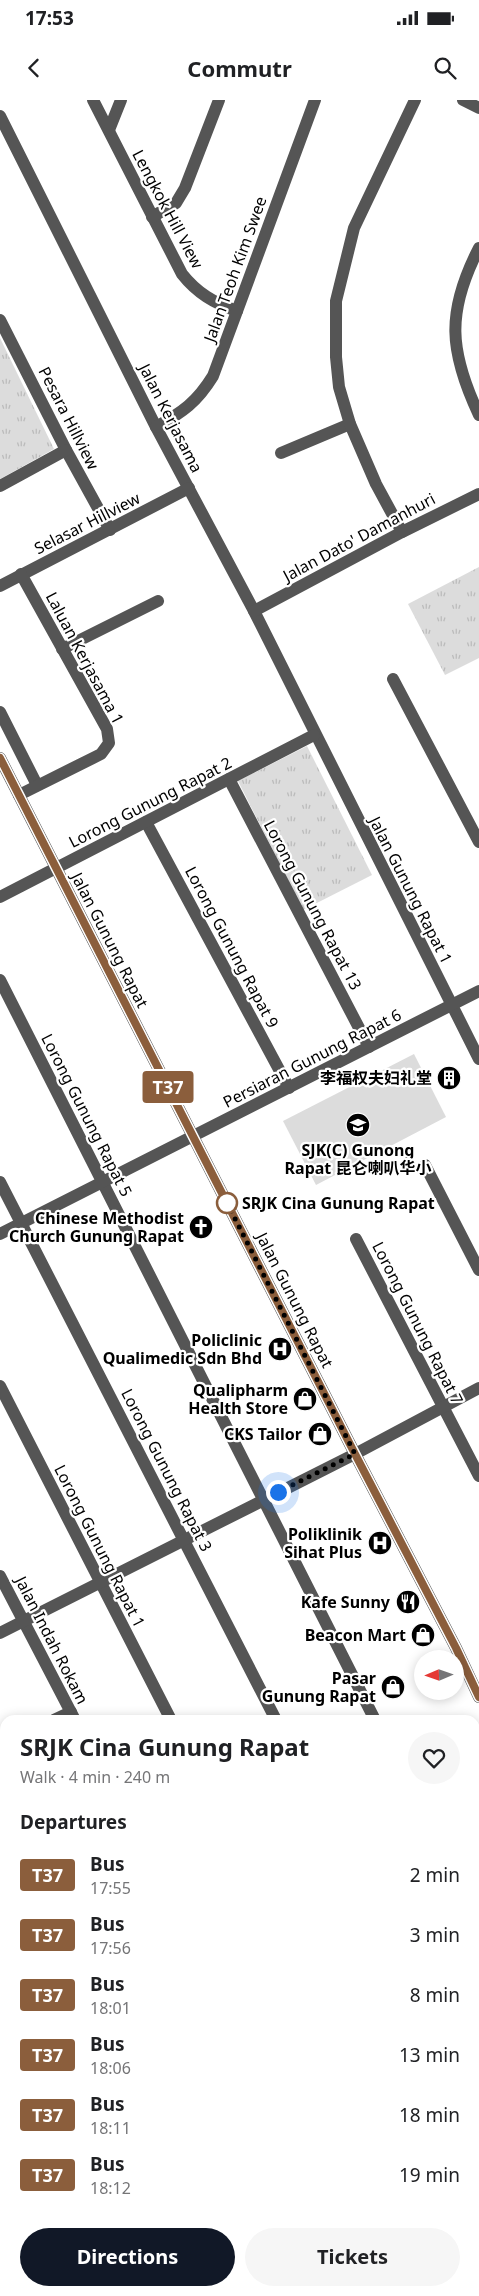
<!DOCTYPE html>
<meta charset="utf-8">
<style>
body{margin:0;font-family:"Noto Sans","Noto Sans SC",sans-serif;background:#f6f6f6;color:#202124;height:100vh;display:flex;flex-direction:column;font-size:19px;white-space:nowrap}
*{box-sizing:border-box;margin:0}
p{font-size:16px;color:#757577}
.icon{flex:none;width:28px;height:28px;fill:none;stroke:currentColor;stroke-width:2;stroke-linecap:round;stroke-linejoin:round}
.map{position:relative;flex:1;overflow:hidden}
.side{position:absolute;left:0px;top:1615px;width:480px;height:581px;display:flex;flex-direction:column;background:#fff;border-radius:15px 15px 0 0;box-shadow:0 2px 12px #0003}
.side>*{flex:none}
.badge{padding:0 10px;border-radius:4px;font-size:18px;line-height:32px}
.needle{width:32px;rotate:268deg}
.controls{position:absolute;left:414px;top:1550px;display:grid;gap:10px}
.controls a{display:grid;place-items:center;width:50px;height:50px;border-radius:50%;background:#fff;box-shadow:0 2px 12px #0003;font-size:25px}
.you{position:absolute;width:25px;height:25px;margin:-12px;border:4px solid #fff;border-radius:50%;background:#1a73e8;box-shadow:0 0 0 8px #1a73e833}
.map>.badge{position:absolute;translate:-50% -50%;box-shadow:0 0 0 2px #fff}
h2{padding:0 20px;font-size:19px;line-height:45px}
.round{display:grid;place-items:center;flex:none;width:52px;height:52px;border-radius:26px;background:#f6f6f6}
.headline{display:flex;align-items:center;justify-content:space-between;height:85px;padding:0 20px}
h1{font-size:24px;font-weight:700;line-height:38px}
.primary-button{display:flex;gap:10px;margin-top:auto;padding:10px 20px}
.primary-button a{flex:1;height:58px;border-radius:30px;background:#111827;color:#fff;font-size:20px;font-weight:700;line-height:58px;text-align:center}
.primary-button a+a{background:#f6f6f6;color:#202124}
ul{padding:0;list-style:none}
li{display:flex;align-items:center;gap:15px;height:60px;padding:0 20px}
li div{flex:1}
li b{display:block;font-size:19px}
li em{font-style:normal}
li .badge{min-width:55px;font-weight:700;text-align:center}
.status{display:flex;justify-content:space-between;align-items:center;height:35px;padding:0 25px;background:#fff;direction:ltr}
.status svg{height:14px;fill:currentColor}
header{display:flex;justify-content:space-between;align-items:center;height:65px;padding:0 20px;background:#fff;font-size:22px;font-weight:700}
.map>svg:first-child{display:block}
.grass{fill:url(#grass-tufts)}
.pitch{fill:#dcdcdc}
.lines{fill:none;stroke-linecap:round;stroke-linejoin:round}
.highway-casing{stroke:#dbdbdb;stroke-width:17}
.minor{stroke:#555;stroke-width:12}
.highway{stroke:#000;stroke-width:15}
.line-casing{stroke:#fff;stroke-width:11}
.line{stroke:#8b5e3c;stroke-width:8}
.walk{stroke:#000;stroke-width:5;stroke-dasharray:0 9}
.stop-dot{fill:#fff;stroke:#8b5e3c;stroke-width:2.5}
.labels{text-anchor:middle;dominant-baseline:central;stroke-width:4.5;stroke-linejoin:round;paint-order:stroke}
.street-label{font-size:16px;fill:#000;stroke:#fff}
.poi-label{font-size:16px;font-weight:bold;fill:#000;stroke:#fff;text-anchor:end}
.stop-label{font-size:16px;font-weight:bold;fill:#000;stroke:#fff;text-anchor:start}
</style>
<div class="status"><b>17:53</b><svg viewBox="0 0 49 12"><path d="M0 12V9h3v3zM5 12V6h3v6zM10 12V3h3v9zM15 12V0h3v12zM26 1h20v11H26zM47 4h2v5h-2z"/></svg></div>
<header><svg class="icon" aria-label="back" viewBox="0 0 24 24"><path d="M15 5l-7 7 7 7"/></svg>Commutr<svg class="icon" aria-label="search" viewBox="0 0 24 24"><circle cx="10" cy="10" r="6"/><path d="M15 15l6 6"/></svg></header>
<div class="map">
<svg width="479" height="2196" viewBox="0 0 479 2196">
<defs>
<pattern id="grass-tufts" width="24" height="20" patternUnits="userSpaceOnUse" patternTransform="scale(1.25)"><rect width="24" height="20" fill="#dcdcdc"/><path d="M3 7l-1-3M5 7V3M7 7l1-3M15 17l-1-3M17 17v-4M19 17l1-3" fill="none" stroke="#bbb"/></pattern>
</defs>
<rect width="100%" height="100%" fill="#fff"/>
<g class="grass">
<polygon points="0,238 54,349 0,379"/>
<polygon points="479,467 479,558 445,575 408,504"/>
<polygon points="307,646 372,775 303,810 238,681"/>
</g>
<polygon class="pitch" points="414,954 446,1017 316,1085 283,1021"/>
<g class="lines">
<g class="highway-casing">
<polyline id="highway" points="469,2196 479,2189"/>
</g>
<g class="minor">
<path d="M93 0 182 174C197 193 214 203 237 211"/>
<polyline points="463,0 479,8"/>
<polyline points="0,16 156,327 254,511 479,959"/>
<polyline points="109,30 121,0"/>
<polyline points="152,117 176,103 185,88 219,0"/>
<path d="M479 148C446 212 449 251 479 315"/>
<polyline points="0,220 66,350 110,430"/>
<path d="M156 327C183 312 197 302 213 276L315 0"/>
<polyline points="281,353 350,324"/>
<polyline points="0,386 66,350"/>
<polyline points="402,432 376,384 350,324 339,287 336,257 336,201 354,128 415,0"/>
<polyline points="0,486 189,388"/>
<polyline points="254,511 402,432 479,394"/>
<polyline points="62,549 158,501"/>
<polyline points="393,579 479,742"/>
<polyline points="0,612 37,685"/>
<polyline points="0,658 355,1354 456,1548 479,1597"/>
<polyline points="229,679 369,947"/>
<polyline points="19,695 101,654 109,643 107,629 21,474"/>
<polyline points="146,722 289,988"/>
<polyline points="0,797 314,635"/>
<polyline points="0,880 375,1620"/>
<polyline points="425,1065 479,1170"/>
<polyline points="0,1082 276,1620"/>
<polyline points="0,1134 479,891"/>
<polyline points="356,1139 479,1376"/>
<polyline points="0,1286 171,1620"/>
<polyline points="0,1476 75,1620"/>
<polyline points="0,1533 355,1354 479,1288"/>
<polyline points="54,1620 71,1612"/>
<polyline points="0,1647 5,1644"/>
<polyline points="475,1691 479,1689"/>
<polyline points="0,1756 5,1753"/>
<polyline points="0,1806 5,1823"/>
<polyline points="0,1887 5,1885"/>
<polyline points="475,1957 479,1956"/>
<polyline points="475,1986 479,1995"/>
<polyline points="0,2160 5,2153"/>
<polyline points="72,2191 74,2196"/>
<polyline points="251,2191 255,2196"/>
<polyline points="133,2196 135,2191"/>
</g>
<use href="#highway" class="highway"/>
</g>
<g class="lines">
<g class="line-casing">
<polyline id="line" points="0,658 355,1354 456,1548 479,1597"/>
</g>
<use href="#line" class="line"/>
<polyline class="walk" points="227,1103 355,1354 278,1392"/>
</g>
<defs>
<g id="building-disc" transform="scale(1.25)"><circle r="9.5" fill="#000" stroke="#fff"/><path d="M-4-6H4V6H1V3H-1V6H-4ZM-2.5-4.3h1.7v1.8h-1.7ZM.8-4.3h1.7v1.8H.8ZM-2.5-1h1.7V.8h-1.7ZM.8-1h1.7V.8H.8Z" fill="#fff"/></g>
<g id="school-disc" transform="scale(1.25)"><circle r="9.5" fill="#000" stroke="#fff"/><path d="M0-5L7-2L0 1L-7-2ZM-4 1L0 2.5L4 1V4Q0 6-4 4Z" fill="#fff"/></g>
<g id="church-disc" transform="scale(1.25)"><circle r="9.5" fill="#000" stroke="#fff"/><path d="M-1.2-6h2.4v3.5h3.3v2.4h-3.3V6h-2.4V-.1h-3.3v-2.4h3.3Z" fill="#fff"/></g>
<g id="hospital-disc" transform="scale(1.25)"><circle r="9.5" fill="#000" stroke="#fff"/><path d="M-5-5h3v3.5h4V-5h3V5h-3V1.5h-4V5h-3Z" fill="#fff"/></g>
<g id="shop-disc" transform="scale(1.25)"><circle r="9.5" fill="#000" stroke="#fff"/><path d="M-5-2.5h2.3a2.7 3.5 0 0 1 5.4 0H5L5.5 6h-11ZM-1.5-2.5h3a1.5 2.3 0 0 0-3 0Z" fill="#fff"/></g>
<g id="restaurant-disc" transform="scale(1.25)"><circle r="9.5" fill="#000" stroke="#fff"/><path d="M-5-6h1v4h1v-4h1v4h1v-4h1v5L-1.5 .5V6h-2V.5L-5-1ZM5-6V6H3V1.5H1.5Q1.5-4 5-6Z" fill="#fff"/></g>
</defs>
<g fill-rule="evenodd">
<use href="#building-disc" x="449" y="978"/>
<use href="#school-disc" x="358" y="1025"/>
<use href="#church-disc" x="201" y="1127"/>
<use href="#hospital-disc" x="280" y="1249"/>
<use href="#shop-disc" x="305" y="1299"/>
<use href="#shop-disc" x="320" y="1334"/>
<use href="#hospital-disc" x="380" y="1443"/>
<use href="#restaurant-disc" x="408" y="1502"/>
<use href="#shop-disc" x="423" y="1535"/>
<use href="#shop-disc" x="393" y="1587"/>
</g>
<circle class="stop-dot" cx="227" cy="1103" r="10"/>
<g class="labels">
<g class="street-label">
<text transform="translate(168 109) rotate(62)">Lengkok Hill View</text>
<text transform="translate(235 169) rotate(-70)">Jalan Teoh Kim Swee</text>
<text transform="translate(69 318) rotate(63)">Pesara Hillview</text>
<text transform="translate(171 318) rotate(63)">Jalan Kerjasama</text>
<text transform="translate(87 423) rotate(-27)">Selasar Hillview</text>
<text transform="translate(359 437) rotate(-28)">Jalan Dato' Damanhuri</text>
<text transform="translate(85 558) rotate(62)">Laluan Kerjasama 1</text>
<text transform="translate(150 702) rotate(-27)">Lorong Gunung Rapat 2</text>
<text transform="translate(411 790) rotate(63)">Jalan Gunung Rapat 1</text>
<text transform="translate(313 805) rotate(62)">Lorong Gunung Rapat 13</text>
<text transform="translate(110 840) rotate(63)">Jalan Gunung Rapat</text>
<text transform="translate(232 847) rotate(62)">Lorong Gunung Rapat 9</text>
<text transform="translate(312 958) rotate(-27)">Persiaran Gunung Rapat 6</text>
<text transform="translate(87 1015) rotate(63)">Lorong Gunung Rapat 5</text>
<text transform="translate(295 1200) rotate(63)">Jalan Gunung Rapat</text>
<text transform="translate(418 1223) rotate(63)">Lorong Gunung Rapat 7</text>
<text transform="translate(167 1370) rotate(63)">Lorong Gunung Rapat 3</text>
<text transform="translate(100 1446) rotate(63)">Lorong Gunung Rapat 1</text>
<text transform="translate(52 1540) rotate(63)">Jalan Indah Rokam</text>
</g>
<g class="poi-label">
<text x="432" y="978">李福权夫妇礼堂</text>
<text x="358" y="1050" text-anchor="middle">SJK(C) Gunong<tspan x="358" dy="18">Rapat 昆仑喇叭华小</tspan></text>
<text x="184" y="1118">Chinese Methodist<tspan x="184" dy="18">Church Gunung Rapat</tspan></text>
<text x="262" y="1240">Policlinic<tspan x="262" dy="18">Qualimedic Sdn Bhd</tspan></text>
<text x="288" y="1290">Qualipharm<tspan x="288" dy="18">Health Store</tspan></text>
<text x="302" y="1334">CKS Tailor</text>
<text x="362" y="1434">Poliklinik<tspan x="362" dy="18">Sihat Plus</tspan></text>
<text x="390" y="1502">Kafe Sunny</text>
<text x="406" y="1535">Beacon Mart</text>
<text x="376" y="1578">Pasar<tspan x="376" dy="18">Gunung Rapat</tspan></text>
</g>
<g class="stop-label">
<text x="242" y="1103">SRJK Cina Gunung Rapat</text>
</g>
</g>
</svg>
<div class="controls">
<a><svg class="needle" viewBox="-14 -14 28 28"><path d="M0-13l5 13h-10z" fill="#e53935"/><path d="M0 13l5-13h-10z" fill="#757577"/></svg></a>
</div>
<div class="you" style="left:278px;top:1392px"></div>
<b class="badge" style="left:168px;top:987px;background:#8b5e3c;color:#fff">T37</b>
<section class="side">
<div class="headline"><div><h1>SRJK Cina Gunung Rapat</h1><p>Walk · 4 min · 240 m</p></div><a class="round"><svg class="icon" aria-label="heart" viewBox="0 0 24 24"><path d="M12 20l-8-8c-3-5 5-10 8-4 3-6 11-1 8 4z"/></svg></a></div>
<h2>Departures</h2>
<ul>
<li><span class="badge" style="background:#8b5e3c;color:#fff">T37</span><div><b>Bus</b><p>17:55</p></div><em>2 min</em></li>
<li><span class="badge" style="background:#8b5e3c;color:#fff">T37</span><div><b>Bus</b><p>17:56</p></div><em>3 min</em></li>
<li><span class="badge" style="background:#8b5e3c;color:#fff">T37</span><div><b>Bus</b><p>18:01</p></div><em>8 min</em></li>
<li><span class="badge" style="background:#8b5e3c;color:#fff">T37</span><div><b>Bus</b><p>18:06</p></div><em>13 min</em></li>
<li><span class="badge" style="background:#8b5e3c;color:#fff">T37</span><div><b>Bus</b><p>18:11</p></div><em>18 min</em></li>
<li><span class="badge" style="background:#8b5e3c;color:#fff">T37</span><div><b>Bus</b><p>18:12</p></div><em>19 min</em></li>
</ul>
<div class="primary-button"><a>Directions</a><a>Tickets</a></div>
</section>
</div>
